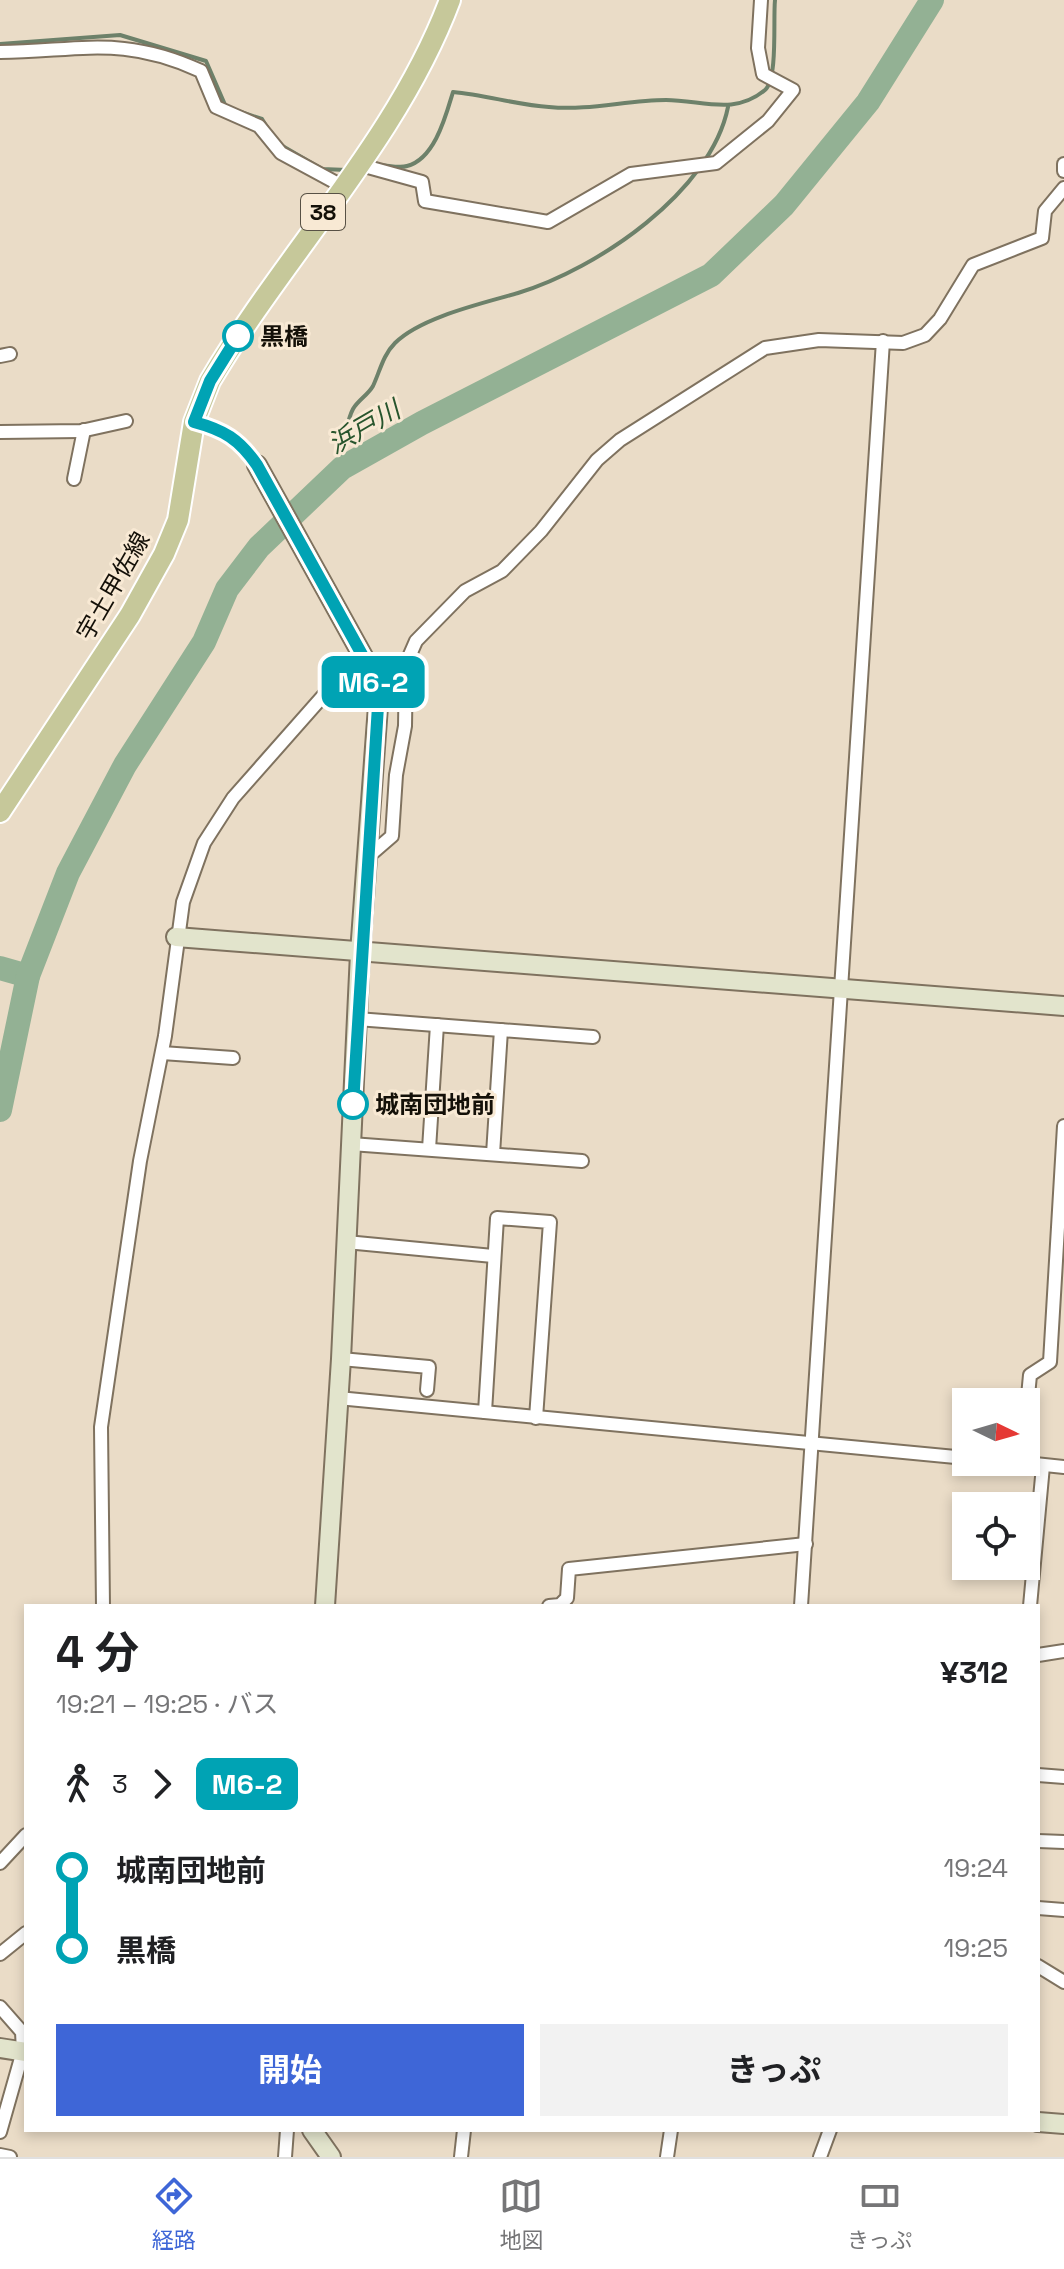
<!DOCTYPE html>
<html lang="ja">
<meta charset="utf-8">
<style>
body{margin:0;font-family:"Space Grotesk","Noto Sans JP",sans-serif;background:#f2f2f2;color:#202124;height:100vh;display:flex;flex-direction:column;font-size:30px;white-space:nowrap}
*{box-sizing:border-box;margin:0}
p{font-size:26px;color:#757577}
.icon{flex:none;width:44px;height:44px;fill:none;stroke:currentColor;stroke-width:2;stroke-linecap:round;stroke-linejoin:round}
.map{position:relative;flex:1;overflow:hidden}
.sheet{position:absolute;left:24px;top:1604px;width:1016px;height:528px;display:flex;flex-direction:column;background:#fff;border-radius:0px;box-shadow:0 4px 12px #0003}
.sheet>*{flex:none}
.badge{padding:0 16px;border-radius:12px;font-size:28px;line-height:52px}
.needle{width:52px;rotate:95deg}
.tools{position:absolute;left:952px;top:1388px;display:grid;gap:16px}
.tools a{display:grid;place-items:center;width:88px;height:88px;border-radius:0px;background:#fff;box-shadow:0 4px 12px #0003;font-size:40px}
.map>.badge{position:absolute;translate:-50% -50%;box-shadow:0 0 0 4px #fff}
.legs{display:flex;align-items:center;gap:12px;height:88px;padding:0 32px;font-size:26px}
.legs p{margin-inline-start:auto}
.head{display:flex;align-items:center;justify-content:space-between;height:136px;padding:0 32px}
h1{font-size:44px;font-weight:700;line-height:60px}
.button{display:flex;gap:16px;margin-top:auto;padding:16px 32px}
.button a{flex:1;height:92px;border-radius:0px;background:#3e66d7;color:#fff;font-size:32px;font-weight:700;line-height:92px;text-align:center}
.button a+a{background:#f2f2f2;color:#202124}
ul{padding:0 32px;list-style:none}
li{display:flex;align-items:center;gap:28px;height:80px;font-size:30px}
li i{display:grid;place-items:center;width:12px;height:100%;margin:0 10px;background:currentColor}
li i::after{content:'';width:20px;height:20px;margin:-10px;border:6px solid;border-radius:50%;background:#fff}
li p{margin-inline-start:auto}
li:first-child i{background:linear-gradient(#0000 50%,currentColor 0)}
li:last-child i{background:linear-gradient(currentColor 50%,#0000 0)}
.tabs{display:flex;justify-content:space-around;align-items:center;height:112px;border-top:2px solid #e0e0e0;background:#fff;font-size:22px;color:#757577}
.tabs a{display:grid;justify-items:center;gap:4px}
.tabs .active{color:#3e66d7}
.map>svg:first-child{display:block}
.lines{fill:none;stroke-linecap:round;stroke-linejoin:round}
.stream{stroke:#6d816a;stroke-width:4}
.river{stroke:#93b194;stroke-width:24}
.street-casing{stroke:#7f725f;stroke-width:16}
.secondary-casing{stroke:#7f725f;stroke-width:22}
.primary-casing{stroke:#fff;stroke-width:24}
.street{stroke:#fff;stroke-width:12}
.secondary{stroke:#e2e4cc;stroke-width:18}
.primary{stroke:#c6c89a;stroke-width:20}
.line-1-casing{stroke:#fff;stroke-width:18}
.line-1{stroke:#00a3b4;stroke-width:12}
.stop-1-dot{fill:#fff;stroke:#00a3b4;stroke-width:4}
.labels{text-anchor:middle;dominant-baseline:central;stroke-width:6;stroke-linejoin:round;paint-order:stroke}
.shield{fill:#f8e9d4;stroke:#585145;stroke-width:2}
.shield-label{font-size:22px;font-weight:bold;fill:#141008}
.stop-label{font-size:24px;font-weight:bold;fill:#141008;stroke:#f8e9d4;text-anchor:start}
.street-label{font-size:24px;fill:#141008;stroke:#f8e9d4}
.water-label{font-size:26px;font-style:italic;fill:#28552d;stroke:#f8e9d4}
</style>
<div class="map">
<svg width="1064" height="2157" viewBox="0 0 1064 2157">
<rect width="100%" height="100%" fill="#eadcc7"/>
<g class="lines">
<g class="stream">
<polyline points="0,44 120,35 206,61 226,107"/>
<polyline points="238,111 262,119 267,127"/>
<polyline points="279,144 322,169 347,170"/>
<path d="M375 165C385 164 398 169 407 166 435 159 446 115 453 92 486 95 517 105 549 107 589 111 627 100 666 100 702 100 734 116 765 90 778 79 773 19 775 0"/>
<path d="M342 468C345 451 345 424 353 409 358 400 368 395 373 386 380 371 383 355 395 343 421 317 484 303 518 293 597 269 711 192 728 107"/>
</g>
<g class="river">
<polyline points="0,968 28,976"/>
<polyline points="0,1110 28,976 68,873 125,765 204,642 227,589 259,547 342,468 422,423 711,275 784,205 868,102 932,0"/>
</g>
<g class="street-casing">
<g id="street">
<path d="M0 52C81 51 123 35 201 71L216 107 259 126 281 153 342 186"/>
<polyline points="357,164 422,182 425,201 548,222 631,174 716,163 768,121 793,90 763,74 758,48 761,0"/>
<polyline points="1064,164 1064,171"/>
<polyline points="0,356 10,354"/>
<path d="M194 422C224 430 239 439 257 465"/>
<polyline points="0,432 81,431 126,421"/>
<polyline points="74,479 84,430"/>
<polyline points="370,855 392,836 396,775 405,726 406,664 416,641 465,591 502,571 541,531 597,460 620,440 765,348 819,340 903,343 925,335 940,319 973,265 1042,238 1045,211 1064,188"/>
<polyline points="357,1019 593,1037"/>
<polyline points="162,1053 233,1058"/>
<polyline points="351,1144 582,1161"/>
<polyline points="429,1149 437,1025"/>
<polyline points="493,1154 501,1030"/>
<polyline points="346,1242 493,1256"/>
<polyline points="341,1359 429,1367 427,1390"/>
<polyline points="338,1398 966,1458"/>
<polyline points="485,1412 497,1218 550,1222 536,1418"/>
<polyline points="1026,1417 1030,1375 1050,1362 1064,1126"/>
<polyline points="1016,1462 1064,1467"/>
<polyline points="103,1606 101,1427 140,1161 165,1036 183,902 204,843 233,798 361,653"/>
<polyline points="549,1606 560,1605 567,1598 569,1569 806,1544"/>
<polyline points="801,1606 883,341"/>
<polyline points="1030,1606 1043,1466"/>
<polyline points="1038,1655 1064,1651"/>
<polyline points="1038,1775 1064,1777"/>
<polyline points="1038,1841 1064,1842"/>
<polyline points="0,1863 26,1835"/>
<polyline points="1038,1908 1064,1910"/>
<polyline points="0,1954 26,1933"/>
<polyline points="1038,1966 1064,1982"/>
<polyline points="0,2007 22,2032 23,2051 0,2132"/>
<polyline points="0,2155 10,2157"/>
<polyline points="285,2157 287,2130"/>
<polyline points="461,2157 464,2130"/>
<polyline points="667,2157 671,2130"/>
<polyline points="820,2157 830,2130"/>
</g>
</g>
<g class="secondary-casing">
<g id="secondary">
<polyline points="257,465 370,669 378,706 360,953 341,1359 325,1606"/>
<polyline points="176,937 1064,1006"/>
<polyline points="0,2048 26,2052"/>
<polyline points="1038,2122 1064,2124"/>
<polyline points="312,2130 331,2157"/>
</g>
</g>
<g class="primary-casing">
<path id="primary" d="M0 812 130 615 164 554 178 520 194 422 210 381C285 254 398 139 450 0"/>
</g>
<use href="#street" class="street"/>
<use href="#secondary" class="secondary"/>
<use href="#primary" class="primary"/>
</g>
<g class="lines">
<g class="line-1-casing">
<path id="line-1" d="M238 336 210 381 194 422C224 430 239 439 257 465L370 669 378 706 353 1104"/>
</g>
<use href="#line-1" class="line-1"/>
</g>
<g class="stop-1-dot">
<circle cx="238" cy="336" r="14"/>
<circle cx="353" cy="1104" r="14"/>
</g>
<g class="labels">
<rect class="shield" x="301" y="194" width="44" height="36" rx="6"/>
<g class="shield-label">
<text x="323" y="212">38</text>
</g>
<g class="stop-label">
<text x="260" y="336">黒橋</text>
<text x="375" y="1104">城南団地前</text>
</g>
<g class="street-label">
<text transform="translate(113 586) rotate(-60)">宇土甲佐線</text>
</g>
<g class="water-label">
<text transform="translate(364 427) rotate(-30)">浜戸川</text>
</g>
</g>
</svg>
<div class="tools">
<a><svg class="needle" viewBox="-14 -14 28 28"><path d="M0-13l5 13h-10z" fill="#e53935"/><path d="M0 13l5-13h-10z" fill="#757577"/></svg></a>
<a><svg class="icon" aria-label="locate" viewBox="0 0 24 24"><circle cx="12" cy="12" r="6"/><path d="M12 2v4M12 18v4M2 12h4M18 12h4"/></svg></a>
</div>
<b class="badge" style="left:373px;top:682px;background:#00a3b4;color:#fff">M6-2</b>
<section class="sheet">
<div class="head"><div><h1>4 分</h1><p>19:21 – 19:25 · バス</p></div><b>¥312</b></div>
<div class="legs"><svg class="icon" aria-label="walk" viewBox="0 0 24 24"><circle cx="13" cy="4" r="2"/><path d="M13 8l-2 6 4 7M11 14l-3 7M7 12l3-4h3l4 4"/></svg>3<svg class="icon" aria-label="forward" viewBox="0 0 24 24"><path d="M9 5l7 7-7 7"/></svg><b class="badge" style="background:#00a3b4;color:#fff">M6-2</b></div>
<ul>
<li><i style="color:#00a3b4"></i><b>城南団地前</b><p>19:24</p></li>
<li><i style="color:#00a3b4"></i><b>黒橋</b><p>19:25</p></li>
</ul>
<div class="button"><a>開始</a><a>きっぷ</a></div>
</section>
</div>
<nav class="tabs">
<a class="active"><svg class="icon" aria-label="directions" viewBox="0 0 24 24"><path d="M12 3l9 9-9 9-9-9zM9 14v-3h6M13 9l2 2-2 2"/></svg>経路</a>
<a><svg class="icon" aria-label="map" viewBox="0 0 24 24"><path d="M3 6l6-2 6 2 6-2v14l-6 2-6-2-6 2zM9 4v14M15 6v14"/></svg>地図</a>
<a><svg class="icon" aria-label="tickets" viewBox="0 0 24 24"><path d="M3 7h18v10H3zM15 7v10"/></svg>きっぷ</a>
</nav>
